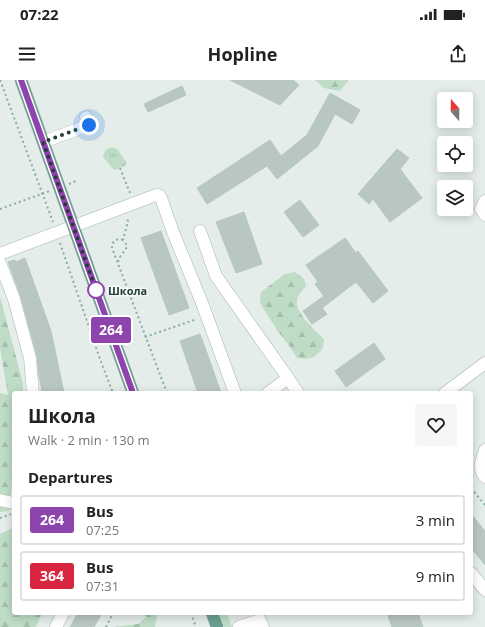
<!DOCTYPE html>
<meta charset="utf-8">
<style>
body{margin:0;font-family:"Open Sans",sans-serif;background:#f6f6f6;color:#222;height:100vh;display:flex;flex-direction:column;font-size:15px;white-space:nowrap}
*{box-sizing:border-box;margin:0}
p{font-size:13px;color:#767676}
.icon{flex:none;width:22px;height:22px;fill:none;stroke:currentColor;stroke-width:2;stroke-linecap:round;stroke-linejoin:round}
.map{position:relative;flex:1;overflow:hidden}
.side{position:absolute;left:12px;top:311px;width:461px;height:224px;display:flex;flex-direction:column;background:#fff;border-radius:4px;box-shadow:0 2px 10px #0003}
.side>*{flex:none}
.badge{padding:0 8px;border-radius:3px;font-size:14px;line-height:26px}
.needle{width:26px;rotate:340deg}
.buttons{position:absolute;left:437px;top:12px;display:grid;gap:8px}
.buttons a{display:grid;place-items:center;width:36px;height:36px;border-radius:4px;background:#fff;box-shadow:0 2px 10px #0003;font-size:20px}
.you{position:absolute;width:20px;height:20px;margin:-10px;border:3px solid #fff;border-radius:50%;background:#1a73e8;box-shadow:0 0 0 6px #1a73e833}
.map>.badge{position:absolute;translate:-50% -50%;box-shadow:0 0 0 2px #fff}
h2{padding:0 16px;font-size:15px;line-height:36px}
.round{display:grid;place-items:center;flex:none;width:42px;height:42px;border-radius:4px;background:#f6f6f6}
.headline{display:flex;align-items:center;justify-content:space-between;height:68px;padding:0 16px}
h1{font-size:19px;font-weight:700;line-height:30px}
ul{padding:0;list-style:none}
li{display:flex;align-items:center;gap:12px;height:50px;margin:0 8px 6px;padding:0 8px;border:2px solid #e0e0e0;border-radius:4px}
li div{flex:1}
li b{display:block;font-size:15px}
li em{font-style:normal}
li .badge{min-width:44px;font-weight:700;text-align:center}
.status{display:flex;justify-content:space-between;align-items:center;height:28px;padding:0 20px;background:#fff;direction:ltr}
.status svg{height:11px;fill:currentColor}
header{display:flex;justify-content:space-between;align-items:center;height:52px;padding:0 16px;background:#fff;font-size:18px;font-weight:700}
.map>svg:first-child{display:block}
.grass{fill:url(#grass-tufts)}
.forest{fill:url(#forest-firs)}
.building{fill:#b9c7c2;stroke:#b7c6c0}
.lines{fill:none;stroke-linecap:round;stroke-linejoin:round}
.minor-casing{stroke:#a7b5b0;stroke-width:13}
.major-casing{stroke:#c2c9c7;stroke-width:13}
.path{stroke:#86aea2;stroke-width:2;stroke-dasharray:2 3;stroke-linecap:butt}
.minor{stroke:#fff;stroke-width:12}
.major{stroke:#6b9f92;stroke-width:12}
.line-casing{stroke:#fff;stroke-width:9}
.line{stroke:#8e44ad;stroke-width:6}
.walk{stroke:#243d37;stroke-width:4;stroke-dasharray:0 7.2}
.stop-dot{fill:#fff;stroke:#8e44ad;stroke-width:2}
.labels{text-anchor:middle;dominant-baseline:central;stroke-width:3;stroke-linejoin:round;paint-order:stroke}
.stop-label{font-size:11px;font-weight:bold;fill:#243d37;stroke:#f4f9f7;text-anchor:start}
</style>
<div class="status"><b>07:22</b><svg viewBox="0 0 49 12"><path d="M0 12V9h3v3zM5 12V6h3v6zM10 12V3h3v9zM15 12V0h3v12zM26 1h20v11H26zM47 4h2v5h-2z"/></svg></div>
<header><svg class="icon" aria-label="menu" viewBox="0 0 24 24"><path d="M4 6h16M4 12h16M4 18h16"/></svg>Hopline<svg class="icon" aria-label="share" viewBox="0 0 24 24"><path d="M12 15V3M7 8l5-5 5 5M5 13v7h14v-7"/></svg></header>
<div class="map">
<svg width="485" height="547" viewBox="0 0 485 547">
<defs>
<pattern id="grass-tufts" width="24" height="20" patternUnits="userSpaceOnUse"><rect width="24" height="20" fill="#bedcc6"/><path d="M3 7l-1-3M5 7V3M7 7l1-3M15 17l-1-3M17 17v-4M19 17l1-3" fill="none" stroke="#a3beab"/></pattern>
<pattern id="forest-firs" width="22" height="20" patternUnits="userSpaceOnUse"><rect width="22" height="20" fill="#bedcc6"/><path d="M5 1l3.5 6h-7zM16 11l3.5 6h-7z" fill="#a3beab"/></pattern>
</defs>
<rect width="100%" height="100%" fill="#e4ede9"/>
<g class="grass">
<path d="M112 67 117 69 127 83 125 86 114 90 103 77C104 71 107 68 112 67Z"/>
<polygon points="219,533 227,533 232,547 224,547"/>
</g>
<g class="forest">
<polygon points="315,0 349,0 340,11 324,8"/>
<path d="M295 192 304 199 306 206C304 209 300 212 298 216 291 232 316 249 324 260L322 270 314 277 306 279 297 278 288 264 277 250 260 223 261 212 285 194Z"/>
<polygon points="0,217 23,303 23,313 14,313 14,389 13,393 9,431 0,432 0,313 8,315 0,268"/>
<polygon points="14,447 14,533 42,533 36,547 0,547 0,454"/>
<polygon points="144,533 158,533 155,547 114,547 121,546 138,544 146,537"/>
</g>
<g class="building">
<polygon points="230,0 293,0 299,5 280,25"/>
<polygon points="182,6 186,15 148,32 144,24"/>
<polygon points="330,13 360,30 352,44 335,34 318,66 277,99 267,86 207,124 197,108 270,60 281,76 307,55"/>
<polygon points="397,69 409,78 400,89 422,118 390,142 373,119 369,124 358,114"/>
<polygon points="300,120 319,145 303,157 284,132"/>
<polygon points="244,132 262,184 236,193 216,142"/>
<polygon points="161,151 189,228 169,235 141,158"/>
<polygon points="345,158 356,173 358,171 388,211 373,223 356,202 322,228 327,234 312,244 303,231 324,216 315,204 318,202 306,185"/>
<polygon points="25,178 51,251 64,313 44,313 43,311 42,311 39,295 37,276 21,217 8,182 15,180 16,182"/>
<polygon points="200,254 207,273 221,313 198,313 180,261"/>
<polygon points="374,263 385,279 346,307 335,291"/>
<polygon points="471,434 485,451 485,485 471,468"/>
<polygon points="78,533 102,533 94,547 70,547"/>
<polygon points="387,533 418,533 423,547 392,547"/>
</g>
<g class="lines">
<g class="minor-casing">
<g id="minor">
<polyline points="43,62 89,45 86,37"/>
<polyline points="485,121 481,129 485,135"/>
<polyline points="200,151 216,196 288,298"/>
<polyline points="0,174 156,115 159,115 161,118 173,152 202,223 235,313"/>
<polyline points="0,183 14,219 30,278 33,313"/>
<polyline points="268,313 288,298 298,313"/>
<polyline points="445,313 485,283"/>
<path d="M485 370C482 380 477 388 485 397"/>
<polyline points="0,420 14,423"/>
<polyline points="471,493 485,510"/>
<polyline points="56,547 63,533"/>
<polyline points="239,547 260,540 263,547"/>
</g>
</g>
<g class="major-casing">
<g id="major">
<polyline points="21,0 133,313"/>
<polyline points="212,533 217,547"/>
</g>
</g>
<g class="path">
<polyline points="0,0 53,142"/>
<polyline points="120,88 130,113"/>
<polyline points="69,104 76,101"/>
<polyline points="0,129 50,111"/>
<path d="M123 160C118 158 115 160 112 164V168L167 313"/>
<polyline points="60,163 100,279 113,313"/>
<polyline points="118,182 120,177 127,167 126,164 123,160 128,141 127,138"/>
<polyline points="145,257 197,239"/>
<polyline points="471,408 485,425"/>
<polyline points="0,438 11,434"/>
<polyline points="191,533 196,547"/>
<polyline points="106,547 113,533"/>
</g>
<use href="#minor" class="minor"/>
<use href="#major" class="major"/>
</g>
<g class="lines">
<g class="line-casing">
<polyline id="line" points="21,0 133,313"/>
</g>
<use href="#line" class="line"/>
<polyline class="walk" points="89,45 43,62 96,210"/>
</g>
<circle class="stop-dot" cx="96" cy="210" r="8"/>
<g class="labels">
<g class="stop-label">
<text x="108" y="210">Школа</text>
</g>
</g>
</svg>
<div class="buttons">
<a><svg class="needle" viewBox="-14 -14 28 28"><path d="M0-13l5 13h-10z" fill="#e53935"/><path d="M0 13l5-13h-10z" fill="#767676"/></svg></a>
<a><svg class="icon" aria-label="locate" viewBox="0 0 24 24"><circle cx="12" cy="12" r="6"/><path d="M12 2v4M12 18v4M2 12h4M18 12h4"/></svg></a>
<a><svg class="icon" aria-label="layers" viewBox="0 0 24 24"><path d="M12 4l9 5-9 5-9-5zM3 14l9 5 9-5"/></svg></a>
</div>
<div class="you" style="left:89px;top:45px"></div>
<b class="badge" style="left:111px;top:250px;background:#8e44ad;color:#fff">264</b>
<section class="side">
<div class="headline"><div><h1>Школа</h1><p>Walk · 2 min · 130 m</p></div><a class="round"><svg class="icon" aria-label="heart" viewBox="0 0 24 24"><path d="M12 20l-8-8c-3-5 5-10 8-4 3-6 11-1 8 4z"/></svg></a></div>
<h2>Departures</h2>
<ul>
<li><span class="badge" style="background:#8e44ad;color:#fff">264</span><div><b>Bus</b><p>07:25</p></div><em>3 min</em></li>
<li><span class="badge" style="background:#d7263d;color:#fff">364</span><div><b>Bus</b><p>07:31</p></div><em>9 min</em></li>
</ul>
</section>
</div>
